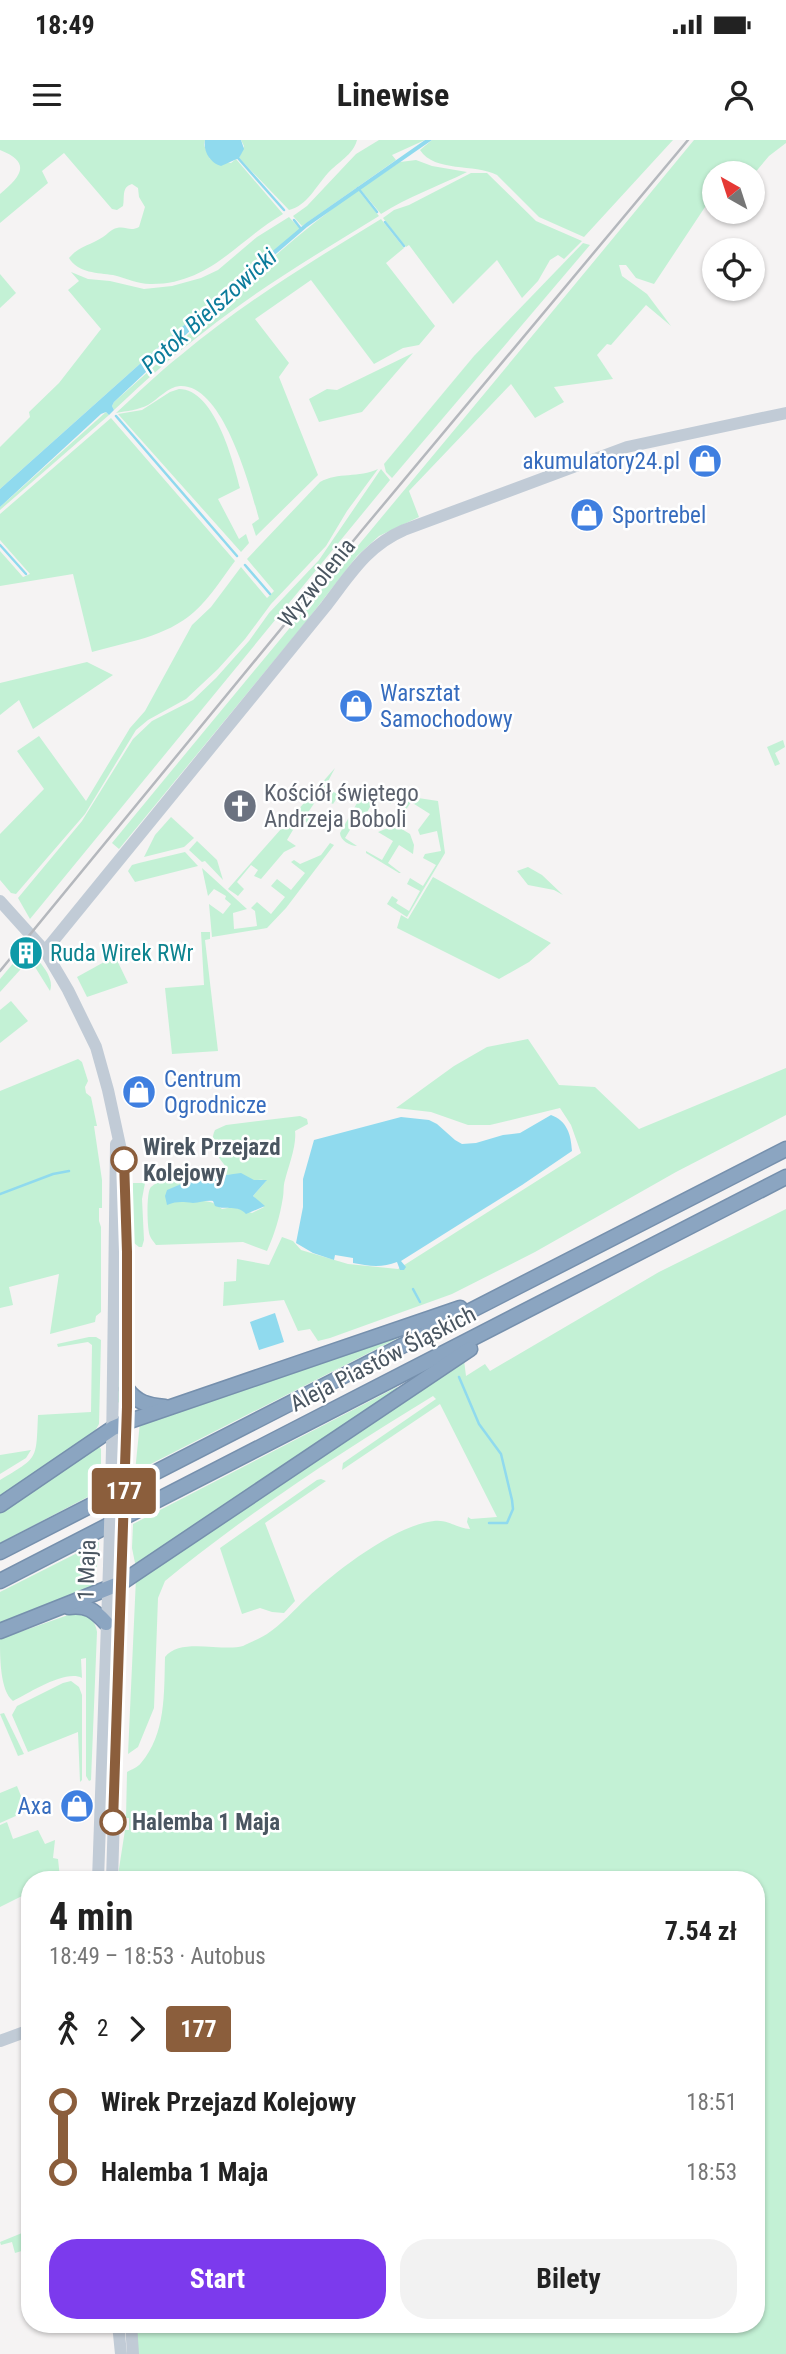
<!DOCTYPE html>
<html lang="pl">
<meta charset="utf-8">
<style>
body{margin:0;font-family:"Roboto Condensed",sans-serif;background:#f2f2f2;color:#222;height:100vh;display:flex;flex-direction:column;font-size:26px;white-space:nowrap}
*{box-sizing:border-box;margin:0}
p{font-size:23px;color:#767676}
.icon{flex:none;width:38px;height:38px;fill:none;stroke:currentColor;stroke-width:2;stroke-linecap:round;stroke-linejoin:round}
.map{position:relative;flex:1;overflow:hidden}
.details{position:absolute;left:21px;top:1731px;width:744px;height:462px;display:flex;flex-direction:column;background:#fff;border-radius:28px;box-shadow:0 2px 5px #0004}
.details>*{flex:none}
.badge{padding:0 14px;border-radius:5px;font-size:24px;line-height:46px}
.needle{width:46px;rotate:321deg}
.tools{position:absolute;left:702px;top:21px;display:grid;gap:14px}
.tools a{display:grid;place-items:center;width:63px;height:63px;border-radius:50%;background:#fff;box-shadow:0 2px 5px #0004;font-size:35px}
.map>.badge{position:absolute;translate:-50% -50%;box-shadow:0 0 0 4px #fff}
.legs{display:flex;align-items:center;gap:10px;height:77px;padding:0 28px;font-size:23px}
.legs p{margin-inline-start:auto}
.head{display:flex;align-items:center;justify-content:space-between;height:119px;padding:0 28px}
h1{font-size:38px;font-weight:700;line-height:52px}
.primary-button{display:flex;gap:14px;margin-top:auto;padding:14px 28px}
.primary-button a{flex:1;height:80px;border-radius:28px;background:#7c3aed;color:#fff;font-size:28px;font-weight:700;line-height:80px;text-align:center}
.primary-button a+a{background:#f2f2f2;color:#222}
ul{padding:0 28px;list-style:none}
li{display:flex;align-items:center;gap:24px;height:70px;font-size:26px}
li i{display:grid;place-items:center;width:10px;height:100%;margin:0 9px;background:currentColor}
li i::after{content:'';width:18px;height:18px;margin:-9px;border:5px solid;border-radius:50%;background:#fff}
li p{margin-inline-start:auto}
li:first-child i{background:linear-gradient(#0000 50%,currentColor 0)}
li:last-child i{background:linear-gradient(currentColor 50%,#0000 0)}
.status{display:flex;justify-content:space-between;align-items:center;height:49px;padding:0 35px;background:#fff;direction:ltr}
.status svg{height:19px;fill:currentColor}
header{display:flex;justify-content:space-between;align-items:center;height:91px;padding:0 28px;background:#fff;font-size:32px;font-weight:700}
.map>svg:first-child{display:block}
.green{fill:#c3f1d5}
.water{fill:#90daee}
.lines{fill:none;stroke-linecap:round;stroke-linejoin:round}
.stream{stroke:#90daee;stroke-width:2.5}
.highway-casing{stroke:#7690ad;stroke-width:17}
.secondary{stroke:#c1cbd6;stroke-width:12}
.highway{stroke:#8ba5c1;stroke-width:14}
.rail{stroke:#b5b8bd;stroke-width:2.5}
.secondary-bridge{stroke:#c1cbd6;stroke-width:12}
.line-1-casing{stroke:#fff;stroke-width:16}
.line-1{stroke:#8b5e3c;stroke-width:10}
.stop-1-dot{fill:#fff;stroke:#8b5e3c;stroke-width:3.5}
.labels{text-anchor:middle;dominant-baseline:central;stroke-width:5;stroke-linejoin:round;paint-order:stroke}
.shop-label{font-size:23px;fill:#366cbe;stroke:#fff;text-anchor:start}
.street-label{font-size:23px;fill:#4a5661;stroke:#fff}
.worship-label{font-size:23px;fill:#5b616d;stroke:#fff;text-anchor:start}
.culture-label{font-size:23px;fill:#0d838f;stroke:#fff;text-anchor:start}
.stop-label{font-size:23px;font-weight:bold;fill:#4a5661;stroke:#fff;text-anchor:start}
.water-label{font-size:24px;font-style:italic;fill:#0c7c9b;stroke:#fff}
</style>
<div class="status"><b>18:49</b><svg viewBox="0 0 49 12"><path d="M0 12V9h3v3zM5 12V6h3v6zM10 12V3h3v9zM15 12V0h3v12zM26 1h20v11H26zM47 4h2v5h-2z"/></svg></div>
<header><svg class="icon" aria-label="menu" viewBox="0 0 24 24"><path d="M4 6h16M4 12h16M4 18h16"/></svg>Linewise<svg class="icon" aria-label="person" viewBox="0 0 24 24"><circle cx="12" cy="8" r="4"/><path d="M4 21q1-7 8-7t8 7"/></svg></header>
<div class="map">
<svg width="786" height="2214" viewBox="0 0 786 2214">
<rect width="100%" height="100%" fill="#f5f3f3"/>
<g class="green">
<path d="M0 0H205L204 5 210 19 231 23 236 19 283 74C238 100 209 145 150 144 138 144 126 138 113 135 98 133 78 133 69 118 79 106 91 105 103 97 108 94 111 89 117 88 126 86 130 92 139 87L145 67 139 57 138 48 132 44C121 47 125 58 123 66L117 70 112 69 64 13 42 31 48 43 0 83V54C20 37 33 23 0 10Z"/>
<path d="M241 0H357C353 15 338 22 328 33 316 46 307 66 289 70L239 18 244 6Z"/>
<polygon points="379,0 425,0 392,15 396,20 302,86 293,76 307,66 356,14"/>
<path d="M432 0H673L584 97 539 77 497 35C474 23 435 33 420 10Z"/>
<path d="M694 0H786V3L769 16 753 35 752 33H714V60L707 64 654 144 636 138 626 125H619L622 136 647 154 671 186 646 165 611 205 607 204 597 215 613 239 554 247 564 262 535 278 511 244 409 351 419 377 379 396 357 416 305 483 119 709 112 703C305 468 501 235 694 0Z"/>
<path d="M416 20 432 26 467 32C439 46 407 57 381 74L360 49 400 22Z"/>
<polygon points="471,33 487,33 536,81 582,101 564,119 558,115 550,120 538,141 522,158 497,120 453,164 409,105 406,107 383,78 394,70 409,65"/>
<path d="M358 50 379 76C319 113 259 148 204 192 172 216 143 243 114 270L112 266 114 262C196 191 269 113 358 50Z"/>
<polygon points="289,77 300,89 170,197 0,349 0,307 30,277 29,272 59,243 101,189 68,150 79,141 71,132 88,139 110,141 144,149 172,146 201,138 218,130 257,97"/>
<path d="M381 79 404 108 386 123 435 186 419 205 403 208 374 224 311 140 255 179 289 223 279 237 318 335 256 396 252 384 259 379C250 346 223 244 180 246 168 247 158 259 148 265 138 270 127 271 116 273 138 253 158 233 181 215 243 163 312 121 381 79Z"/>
<polygon points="583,103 590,105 392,338 386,332 384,324 474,216"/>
<polygon points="0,134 16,153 0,168"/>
<polygon points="413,213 362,272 319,282 309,259 327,249 337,250"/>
<path d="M179 249C214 249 233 320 240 348L218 359 239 399 246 394 249 403 241 412 118 274 142 270 170 252Z"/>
<polygon points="106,272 109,275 0,370 0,367"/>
<path d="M111 278 235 421C222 438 210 458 194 472 166 497 127 502 92 512L73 434 0 446V411L23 437 30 434 0 400V374Z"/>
<path d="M378 329 347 371 326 406 271 464 245 499 218 529 186 559 148 580 136 590 85 674 16 754 11 753 0 740V694L44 649 17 611 39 596 86 661 130 588 145 571 192 485 211 467 241 427 267 458 274 451 247 419 320 342C338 332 359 338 378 329Z"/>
<polygon points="381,329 390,340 30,779 18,758 82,681 133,599 152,581 193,560 216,538 249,501 269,473 319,420"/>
<polygon points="87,522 113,535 33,589 19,560 0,575 0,543"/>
<polygon points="783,600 785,607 775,613 780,624 775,626 767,607"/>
<polygon points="335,628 325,647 339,655 333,664 319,656 307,674 321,683 315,688 300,678 287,700 296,706 284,712 261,739 254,736 258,730 251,725 237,742 244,749 238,756 228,749"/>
<path d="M369 650 386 655 391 659V664L376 656 365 676 378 683 370 687 356 680 345 698 357 706C350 706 340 700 340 693L361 656 364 657Z"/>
<path d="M405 656 438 661 445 713 407 777 387 764 392 756 398 760 396 763 409 771 420 751 407 744 410 738 423 746 436 725 423 718 425 714 441 711 437 691 420 695 418 690 430 674 411 662 400 679C396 671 401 664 405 656Z"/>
<polygon points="171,677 194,698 184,707 144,717 155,695"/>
<polygon points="395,685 410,694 414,705 413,714 399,705 388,723 401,733 399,733 366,713 366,711 382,720 393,701 378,692"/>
<polygon points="197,701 217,720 223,740 205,721 202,722 189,710"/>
<polygon points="330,703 334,705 286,768 267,788 212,797 209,764 223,774 231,764 225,759 226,756 214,749 208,756 202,728 247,769 233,773 234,789 257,786 255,771 251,768 257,762 271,774 285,757 271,746 277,739 291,750 305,733 291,722 294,720 300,724 321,715"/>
<polygon points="185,712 198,726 135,742 128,731 132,725 139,723"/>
<polygon points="528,727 542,735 563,755 554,750 528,745 517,731"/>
<polygon points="433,737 551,803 529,822 499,839 397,788 401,775 408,779"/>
<polygon points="201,792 210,792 210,799 205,800 218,911 172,914 165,848 204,845"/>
<path d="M26 808C36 817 56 837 50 851L30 819 0 852V839Z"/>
<polygon points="115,816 128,843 87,857 77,837"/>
<polygon points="11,861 28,881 0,903 0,870"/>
<polygon points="528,899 559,945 595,947 639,989 786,928 786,975 676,1032 535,1112 452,1154 330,1198 318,1201 310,1189 298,1191 284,1160 223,1166 224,1142 236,1141 237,1119 269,1125 282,1097 293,1101 301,1110 348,1124 398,1129 581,1013 571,985 560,968 490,985 468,985 431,972 396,968 454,926 487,907"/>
<polygon points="78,919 82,922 88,941 85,947 86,953 91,957 97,986 94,986 102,1040 102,1068 99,1068 99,1081 101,1087 101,1172 96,1176 95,1182 50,1194 59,1134 9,1147 13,1165 0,1168 0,951"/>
<path d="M300 976 307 979 308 984 295 991C297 1005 288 1028 285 1040 283 1046 284 1052 283 1057 280 1076 275 1093 267 1111L243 1102 156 1105C154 1102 151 1099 150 1096 147 1090 146 1051 151 1047 159 1039 173 1040 183 1037L186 1042 171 1049 180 1060C199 1064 207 1056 222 1069L233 1067 252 1073 264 1067 253 1056 266 1041C262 1039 259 1040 255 1040 244 1040 237 1033 226 1035L227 1028C218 1017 208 1005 215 990L226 985Z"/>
<polygon points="133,1043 145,1043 142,1059 144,1100 142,1107 139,1107 134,1103 132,1059"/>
<path d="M786 1069V2214H138L136 2184H756V1740H118V1735L125 1690H129V1678H126L127 1632C132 1629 137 1628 141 1623 166 1594 164 1553 165 1517 180 1497 222 1512 243 1506 250 1503 260 1498 267 1494 281 1485 294 1470 307 1458 336 1431 395 1385 434 1381 448 1379 458 1389 470 1389L467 1382 468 1377 471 1379 497 1377 440 1264 342 1330 343 1323 436 1259 433 1256C341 1312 249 1372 165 1441L158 1458 154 1568 138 1607 128 1614 136 1438 464 1220 466 1236 485 1224 490 1231 659 1132Z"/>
<polygon points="120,1125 123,1187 121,1264 118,1262"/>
<polygon points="399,1193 400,1197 135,1332 140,1282"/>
<path d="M89 1197H96L101 1200 99 1284 95 1291 0 1357V1340C39 1317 36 1320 38 1275L91 1272 92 1205 88 1202 58 1207 57 1204Z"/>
<polygon points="397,1247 399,1251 136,1428 132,1408 133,1384"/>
<polygon points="98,1305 101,1309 101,1350 0,1403 0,1369"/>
<polygon points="31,1310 26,1318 0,1334 0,1315"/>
<polygon points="321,1339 326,1341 265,1383 295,1461 284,1473 272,1472 260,1468 242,1474 220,1408 317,1340"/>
<polygon points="99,1402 96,1435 92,1440 92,1452 0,1485 0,1452"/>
<path d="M81 1472C90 1476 96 1483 97 1492L91 1640 89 1641 86 1636V1518L81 1519 82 1538C66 1529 29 1553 13 1561 0 1551 0 1517 0 1499L71 1474Z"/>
<polygon points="71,1541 79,1547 82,1555 82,1640 80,1642 78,1592 28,1612 12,1575 17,1566 63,1543"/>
<polygon points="4,1573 24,1614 18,1616 0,1574"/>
<polygon points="17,1646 27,1671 0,1683 0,1653"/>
<polygon points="7,1682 13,1699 38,1690 45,1704 55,1700 53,1718 58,1719 60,1738 30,1740 30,1752 0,1767 0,1685"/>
<polygon points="22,2093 25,2110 15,2113 12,2102 1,2105 0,2102"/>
</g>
<g class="water">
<path d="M205 0H241L244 9 239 18 221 26C210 23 203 11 205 0Z"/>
<polygon points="425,0 432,0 307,87 225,158 114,262 112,266 114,270 109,275 106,272 101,274 0,367 0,349 170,197 306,83"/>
<path d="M551 975C567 981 571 994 572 1011L522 1045 401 1121 406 1127 404 1130H400L397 1122C382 1128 368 1126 353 1123V1118L335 1115 334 1120 313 1113 296 1103 303 1067V1039L314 1000 401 977 429 980 437 984 455 1000 462 1004 476 1003 503 995 520 993Z"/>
<path d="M241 1033 254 1040H267L253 1056 265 1066 246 1074C237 1064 227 1071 215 1066L213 1061C205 1060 200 1063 193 1063 182 1062 178 1061 167 1065L165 1056 167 1050 186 1042 189 1043 196 1034 220 1039 226 1035Z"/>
<polygon points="275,1173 284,1202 259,1210 250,1182"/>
</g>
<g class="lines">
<g class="stream">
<polyline points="238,18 284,70"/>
<polyline points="358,48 377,72"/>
<polyline points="294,80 301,89"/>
<polyline points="385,82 404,106"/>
<polyline points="116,276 237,416"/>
<polyline points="0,405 26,434"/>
<polyline points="245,425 270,454"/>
<polyline points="0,1054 53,1034 69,1031"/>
<polyline points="413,1149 420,1162"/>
<polyline points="459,1237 479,1284 501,1314 512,1360 513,1369 507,1383 489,1383"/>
</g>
<g class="highway-casing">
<g id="highway">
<path d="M127 1249C137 1263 148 1265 165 1267"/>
<polyline points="0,1365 113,1288 127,1282 460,1168"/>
<polyline points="0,1412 786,1009"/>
<polyline points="0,1441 786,1037"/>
<path d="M69 1467C87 1465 94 1470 106 1483"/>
<polyline points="0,1491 121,1443 470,1209"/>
</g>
</g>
<g class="secondary">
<polyline points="0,761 45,811 68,850 96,907 108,950 124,1024 128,1210 126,1306"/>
<path d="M45 811 326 466C350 435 367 406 404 390L627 307 786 273"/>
<polyline points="112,1309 116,1004"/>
<polyline points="98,1740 109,1426"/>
<polyline points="112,1740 122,1418"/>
<polyline points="0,1901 30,1890"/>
<polyline points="118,2184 121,2214"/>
<polyline points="131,2184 133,2214"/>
</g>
<use href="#highway" class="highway"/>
<polyline class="rail" points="0,831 363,389 688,0"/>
<g class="secondary-bridge">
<polyline points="122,1418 126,1306"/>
<polyline points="109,1426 112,1309"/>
</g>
</g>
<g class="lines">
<g class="line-1-casing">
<polyline id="line-1" points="113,1682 127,1267 127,1112 124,1020"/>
</g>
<use href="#line-1" class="line-1"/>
</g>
<defs>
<g id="shop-disc" transform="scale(1.75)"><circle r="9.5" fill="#3f7fe0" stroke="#fff"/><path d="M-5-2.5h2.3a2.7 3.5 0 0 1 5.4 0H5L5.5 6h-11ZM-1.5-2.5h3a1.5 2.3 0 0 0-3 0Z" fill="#fff"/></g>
<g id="church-disc" transform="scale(1.75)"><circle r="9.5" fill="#6b7280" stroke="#fff"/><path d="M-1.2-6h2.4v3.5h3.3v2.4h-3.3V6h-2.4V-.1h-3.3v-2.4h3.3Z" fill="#fff"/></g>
<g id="building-disc" transform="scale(1.75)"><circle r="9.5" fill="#0f9aa8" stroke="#fff"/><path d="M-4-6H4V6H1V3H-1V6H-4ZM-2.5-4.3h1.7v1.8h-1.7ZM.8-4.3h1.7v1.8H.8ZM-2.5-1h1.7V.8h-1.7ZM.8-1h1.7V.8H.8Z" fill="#fff"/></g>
</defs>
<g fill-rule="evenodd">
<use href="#shop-disc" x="705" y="321"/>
<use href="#shop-disc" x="587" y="375"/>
<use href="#shop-disc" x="356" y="566"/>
<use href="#church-disc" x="240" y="666"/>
<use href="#building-disc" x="26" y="813"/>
<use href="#shop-disc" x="139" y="952"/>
<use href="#shop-disc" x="77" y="1666"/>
</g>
<g class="stop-1-dot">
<circle cx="124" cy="1020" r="12"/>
<circle cx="113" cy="1682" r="12"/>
</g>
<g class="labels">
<g class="shop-label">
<text x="680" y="321" text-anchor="end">akumulatory24.pl</text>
<text x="612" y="375">Sportrebel</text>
<text x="380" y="553">Warsztat<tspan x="380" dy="26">Samochodowy</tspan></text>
<text x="164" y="939">Centrum<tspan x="164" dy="26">Ogrodnicze</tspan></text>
<text x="52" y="1666" text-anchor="end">Axa</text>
</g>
<g class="street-label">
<text transform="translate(317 443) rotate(-51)">Wyzwolenia</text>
<text transform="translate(383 1219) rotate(-27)">Aleja Piastów Śląskich</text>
<text transform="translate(87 1430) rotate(-88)">1 Maja</text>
</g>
<g class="worship-label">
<text x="264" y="653">Kościół świętego<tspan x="264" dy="26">Andrzeja Boboli</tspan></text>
</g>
<g class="culture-label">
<text x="50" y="813">Ruda Wirek RWr</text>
</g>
<g class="stop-label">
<text x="143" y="1007">Wirek Przejazd<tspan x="143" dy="26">Kolejowy</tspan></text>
<text x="132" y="1682">Halemba 1 Maja</text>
</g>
<g class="water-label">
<text transform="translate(209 171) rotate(-42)">Potok Bielszowicki</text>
</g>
</g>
</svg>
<div class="tools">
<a><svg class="needle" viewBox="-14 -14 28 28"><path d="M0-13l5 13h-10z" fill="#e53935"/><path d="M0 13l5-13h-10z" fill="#767676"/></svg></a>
<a><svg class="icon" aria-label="locate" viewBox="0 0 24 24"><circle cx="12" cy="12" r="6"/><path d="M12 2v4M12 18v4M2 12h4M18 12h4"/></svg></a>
</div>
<b class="badge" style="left:124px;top:1351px;background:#8b5e3c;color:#fff">177</b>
<section class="details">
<div class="head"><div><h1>4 min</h1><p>18:49 – 18:53 · Autobus</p></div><b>7.54 zł</b></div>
<div class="legs"><svg class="icon" aria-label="walk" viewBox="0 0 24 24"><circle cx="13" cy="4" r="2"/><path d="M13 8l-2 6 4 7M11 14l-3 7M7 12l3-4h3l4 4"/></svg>2<svg class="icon" aria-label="forward" viewBox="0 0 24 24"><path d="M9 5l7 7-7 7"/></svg><b class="badge" style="background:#8b5e3c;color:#fff">177</b></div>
<ul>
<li><i style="color:#8b5e3c"></i><b>Wirek Przejazd Kolejowy</b><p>18:51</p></li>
<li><i style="color:#8b5e3c"></i><b>Halemba 1 Maja</b><p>18:53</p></li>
</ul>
<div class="primary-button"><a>Start</a><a>Bilety</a></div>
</section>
</div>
